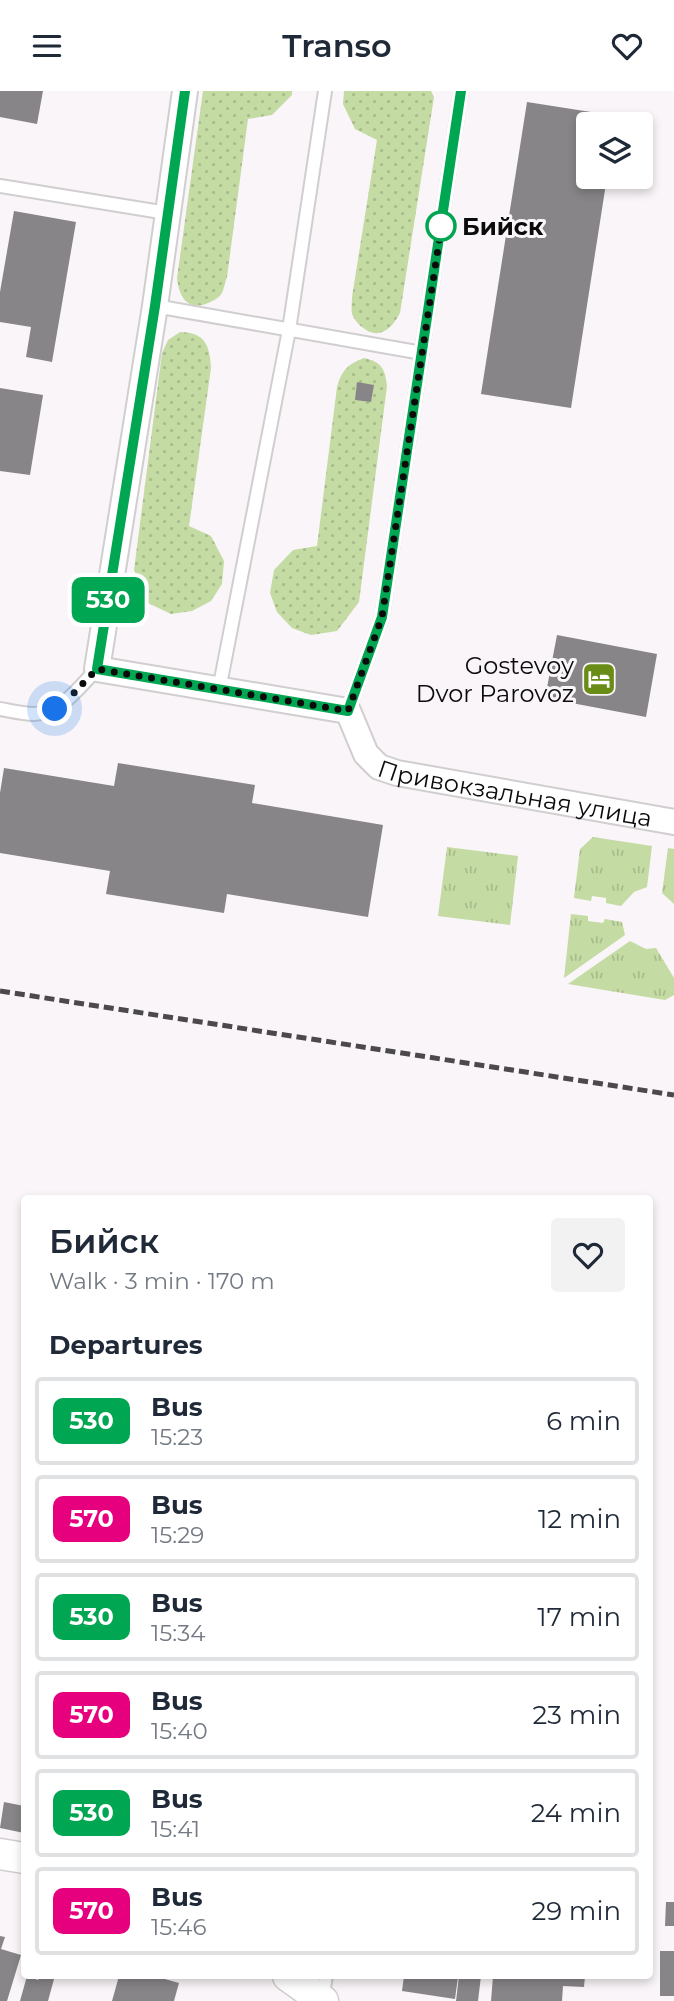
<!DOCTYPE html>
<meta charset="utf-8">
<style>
body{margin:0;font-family:Montserrat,sans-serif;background:#f2f2f3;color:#1f2937;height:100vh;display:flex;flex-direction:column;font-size:26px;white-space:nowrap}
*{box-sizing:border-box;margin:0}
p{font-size:23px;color:#747a83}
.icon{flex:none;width:38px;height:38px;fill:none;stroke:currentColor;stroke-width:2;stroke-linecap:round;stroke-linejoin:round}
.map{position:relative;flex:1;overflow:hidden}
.drawer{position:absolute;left:21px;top:1104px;width:632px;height:784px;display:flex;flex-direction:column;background:#fff;border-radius:7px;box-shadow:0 4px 10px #0003}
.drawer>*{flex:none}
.badge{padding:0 14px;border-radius:10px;font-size:24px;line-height:46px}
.tools{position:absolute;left:576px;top:21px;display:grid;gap:14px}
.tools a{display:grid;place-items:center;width:77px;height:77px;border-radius:7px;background:#fff;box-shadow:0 4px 10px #0003;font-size:35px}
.you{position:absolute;width:35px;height:35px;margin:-18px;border:5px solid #fff;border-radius:50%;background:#1a73e8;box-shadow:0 0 0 10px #1a73e833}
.map>.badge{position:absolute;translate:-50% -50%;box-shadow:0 0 0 4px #fff}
h2{padding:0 28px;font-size:26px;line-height:63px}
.round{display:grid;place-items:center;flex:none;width:74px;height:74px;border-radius:7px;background:#f2f2f3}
.overview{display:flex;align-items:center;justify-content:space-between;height:119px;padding:0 28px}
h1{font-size:33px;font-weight:600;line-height:52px}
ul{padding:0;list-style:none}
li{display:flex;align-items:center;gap:21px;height:88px;margin:0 14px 10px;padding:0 14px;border:4px solid #e0e1e3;border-radius:7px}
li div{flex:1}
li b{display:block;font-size:26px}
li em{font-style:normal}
li .badge{min-width:77px;font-weight:700;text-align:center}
header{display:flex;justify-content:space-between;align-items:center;height:91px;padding:0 28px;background:#fff;font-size:32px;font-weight:600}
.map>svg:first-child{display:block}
.grass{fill:url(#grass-dots)}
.park{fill:url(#park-tufts)}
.building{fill:#888588}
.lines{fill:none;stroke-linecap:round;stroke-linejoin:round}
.service-casing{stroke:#d1ced0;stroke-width:16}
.minor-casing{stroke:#d1ced0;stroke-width:28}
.tertiary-casing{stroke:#d1ced0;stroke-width:33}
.service{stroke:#fff;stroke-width:12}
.minor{stroke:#fff;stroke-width:24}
.tertiary{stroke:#fff;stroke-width:30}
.rail{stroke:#4b494b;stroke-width:5;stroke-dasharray:10 5;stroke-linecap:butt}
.line-casing{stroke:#fff;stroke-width:16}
.line{stroke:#00a651;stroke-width:10}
.walk{stroke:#0c0b0c;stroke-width:7;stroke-dasharray:0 12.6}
.stop-dot{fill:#fff;stroke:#00a651;stroke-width:3.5}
.labels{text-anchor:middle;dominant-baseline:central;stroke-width:6;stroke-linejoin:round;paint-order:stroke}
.stop-label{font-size:24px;font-weight:bold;fill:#0c0b0c;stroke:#f9f5f8;text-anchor:start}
.poi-label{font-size:24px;fill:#0c0b0c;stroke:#f9f5f8;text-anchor:end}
.street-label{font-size:24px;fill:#0c0b0c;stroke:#f9f5f8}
</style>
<header><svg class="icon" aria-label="menu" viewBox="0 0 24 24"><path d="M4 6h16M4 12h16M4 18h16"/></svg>Transo<svg class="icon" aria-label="heart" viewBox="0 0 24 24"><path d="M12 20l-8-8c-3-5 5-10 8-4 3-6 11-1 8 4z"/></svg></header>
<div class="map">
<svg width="674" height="1910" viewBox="0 0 674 1910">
<defs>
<pattern id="grass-dots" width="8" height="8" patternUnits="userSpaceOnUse" patternTransform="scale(1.75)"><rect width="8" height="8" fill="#c4dba3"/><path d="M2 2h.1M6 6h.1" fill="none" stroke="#a7bb8b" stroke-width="1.8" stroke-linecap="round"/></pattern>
<pattern id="park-tufts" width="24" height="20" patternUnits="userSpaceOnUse" patternTransform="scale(1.75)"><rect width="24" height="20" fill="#c4dba3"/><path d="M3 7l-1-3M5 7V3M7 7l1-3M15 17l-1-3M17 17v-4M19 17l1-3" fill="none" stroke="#a7bb8b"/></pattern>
</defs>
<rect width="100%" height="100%" fill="#f9f5f8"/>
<g class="grass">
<path d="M203 0H292V4L272 24 248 28 227 186C225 191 224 198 222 202 219 207 213 210 208 212 187 221 179 205 177 187Z"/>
<path d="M344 0H431L434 6 400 222C392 238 378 250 362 236 358 233 354 228 352 223 351 218 352 211 352 206L377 49 355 38 343 13Z"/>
<path d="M180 241C205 241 210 255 211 277L189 435 211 445 224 470 222 493 211 510 192 520 171 523 148 512 134 479 162 262 168 249Z"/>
<path d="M364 267C382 271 385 278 387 295L359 511 337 540 311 544 292 537 277 521 270 502 274 479 293 459 317 455 337 296C342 279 348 273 364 267Z"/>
</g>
<g class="park">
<polygon points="593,746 652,755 647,796 634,801 621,815 606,812 606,807 592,805 591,810 574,807 580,758"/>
<polygon points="447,756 518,765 510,834 438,825"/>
<polygon points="668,757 674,758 674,813 662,802"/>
<polygon points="571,823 588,825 588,830 603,832 605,828 622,831 625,844 564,887"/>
<polygon points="630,850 646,858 656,857 674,887 674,904 665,909 568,893"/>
</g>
<g class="building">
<polygon points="0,0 43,0 37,33 0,26"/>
<polygon points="527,11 642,29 641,33 588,33 588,86 607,86 571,317 481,303"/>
<polygon points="14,120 76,131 52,271 26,266 31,236 0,231 0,201"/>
<polygon points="357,291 374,294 371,311 355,309"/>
<polygon points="0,297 43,304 30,384 0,380"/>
<polygon points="557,544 657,563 646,626 545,607"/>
<polygon points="118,672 255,694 252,712 383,734 368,826 227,803 224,822 106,803 110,780 0,762 0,702 4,677 114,695"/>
<polygon points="4,1711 24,1715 24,1742 0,1737"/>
<polygon points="666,1811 674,1811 674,1835 665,1835"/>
<polygon points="0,1845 5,1846 1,1858 21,1864 7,1910 0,1910"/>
<rect x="660" y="1860" width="14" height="45"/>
<polygon points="27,1885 38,1889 40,1885 54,1888 48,1910 20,1910"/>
<polygon points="119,1885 154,1885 179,1892 174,1910 112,1910"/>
<polygon points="404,1885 458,1886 455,1908 402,1900"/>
<polygon points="459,1885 481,1885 478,1910 456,1910"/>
<polygon points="493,1885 585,1885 584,1896 563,1895 562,1910 491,1910"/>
</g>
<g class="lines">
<g class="service-casing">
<g id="service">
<polyline points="0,95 167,122"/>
<polyline points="155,215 422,262"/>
<polyline points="219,599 289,239 325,0"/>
<path d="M0 618C11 620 23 623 34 623 62 622 79 596 97 578"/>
<polyline points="348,620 382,526 461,0"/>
<polyline points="322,1908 326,1885"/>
</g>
</g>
<g class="minor-casing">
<g id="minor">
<path id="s1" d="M185 0 155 215 97 578 348 620 366 663 379 676 397 682 674 731"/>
</g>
</g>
<g class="tertiary-casing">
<g id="tertiary">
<polyline points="0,1763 24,1767"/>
<polyline points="288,1885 323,1910"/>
</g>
</g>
<use href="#service" class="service"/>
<use href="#minor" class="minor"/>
<use href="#tertiary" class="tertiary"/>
<polyline class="rail" points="0,900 674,1004"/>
</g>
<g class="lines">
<g class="line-casing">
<polyline id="line" points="185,0 155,215 97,578 348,620 382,526 461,0"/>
</g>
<use href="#line" class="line"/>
<polyline class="walk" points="55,618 68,608 97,578 348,620 382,526 442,131 441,135"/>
</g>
<defs>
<g id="hotel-square" transform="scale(1.75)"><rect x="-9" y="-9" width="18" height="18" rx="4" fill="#688c15" stroke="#f9f5f8"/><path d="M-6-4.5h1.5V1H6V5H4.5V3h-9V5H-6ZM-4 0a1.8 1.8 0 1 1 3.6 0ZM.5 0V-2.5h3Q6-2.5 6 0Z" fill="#fff"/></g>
</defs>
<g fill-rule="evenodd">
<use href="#hotel-square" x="599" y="588"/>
</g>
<circle class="stop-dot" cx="441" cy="135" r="14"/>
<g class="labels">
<g class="stop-label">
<text x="462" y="135">Бийск</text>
</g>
<g class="poi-label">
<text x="574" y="574">Gostevoy<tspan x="574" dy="28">Dvor Parovoz</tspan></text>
</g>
<g class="street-label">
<text stroke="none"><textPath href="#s1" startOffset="1043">Привокзальная улица</textPath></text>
</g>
</g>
</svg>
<div class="tools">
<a><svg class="icon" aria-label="layers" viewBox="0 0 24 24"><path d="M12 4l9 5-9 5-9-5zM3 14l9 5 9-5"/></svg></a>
</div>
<div class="you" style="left:55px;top:618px"></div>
<b class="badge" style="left:108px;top:509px;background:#00a651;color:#fff">530</b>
<section class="drawer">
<div class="overview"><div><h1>Бийск</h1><p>Walk · 3 min · 170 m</p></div><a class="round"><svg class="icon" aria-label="heart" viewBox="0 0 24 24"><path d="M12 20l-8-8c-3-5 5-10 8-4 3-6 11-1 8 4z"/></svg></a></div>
<h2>Departures</h2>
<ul>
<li><span class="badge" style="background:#00a651;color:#fff">530</span><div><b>Bus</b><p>15:23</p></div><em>6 min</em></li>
<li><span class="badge" style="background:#e6007e;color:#fff">570</span><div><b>Bus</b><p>15:29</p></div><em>12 min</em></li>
<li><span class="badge" style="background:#00a651;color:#fff">530</span><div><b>Bus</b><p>15:34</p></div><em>17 min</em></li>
<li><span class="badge" style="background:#e6007e;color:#fff">570</span><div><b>Bus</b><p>15:40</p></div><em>23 min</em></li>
<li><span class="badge" style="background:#00a651;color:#fff">530</span><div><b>Bus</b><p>15:41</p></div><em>24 min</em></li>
<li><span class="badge" style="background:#e6007e;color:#fff">570</span><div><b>Bus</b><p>15:46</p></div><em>29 min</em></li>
</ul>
</section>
</div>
